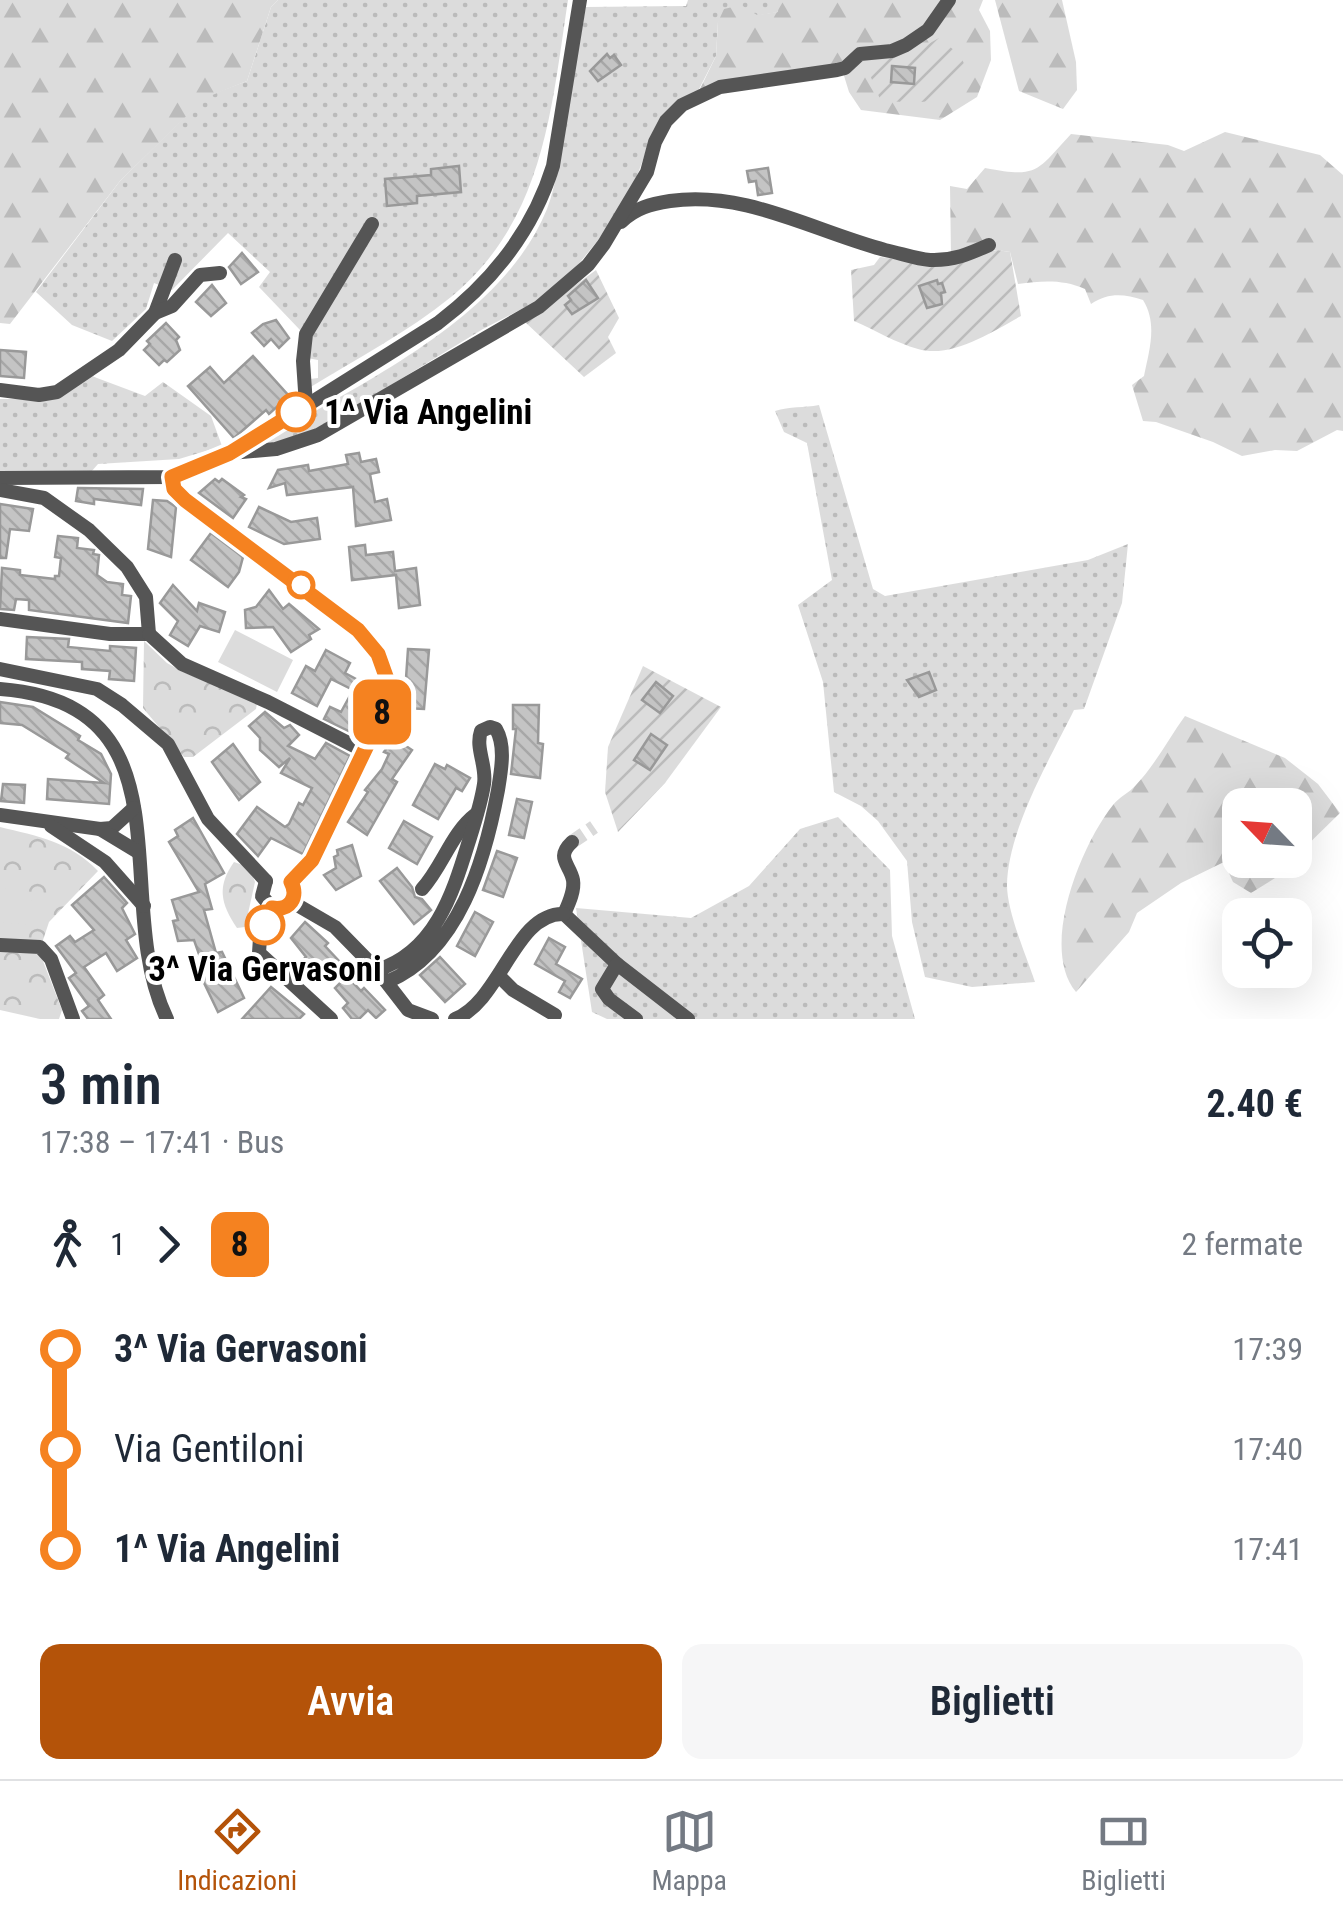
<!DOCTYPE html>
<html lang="it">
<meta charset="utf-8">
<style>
body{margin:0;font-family:"Roboto Condensed",sans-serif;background:#f6f6f7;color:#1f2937;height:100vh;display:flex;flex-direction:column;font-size:38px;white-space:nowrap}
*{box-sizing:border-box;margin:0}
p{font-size:32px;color:#747a83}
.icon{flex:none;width:55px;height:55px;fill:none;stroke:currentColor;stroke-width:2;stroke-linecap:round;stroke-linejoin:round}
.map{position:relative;height:1019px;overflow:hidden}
.sheet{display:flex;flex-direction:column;background:#fff;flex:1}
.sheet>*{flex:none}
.badge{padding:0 20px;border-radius:15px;font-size:35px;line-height:65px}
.needle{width:65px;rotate:295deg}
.controls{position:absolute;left:1222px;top:788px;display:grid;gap:20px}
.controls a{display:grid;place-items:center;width:90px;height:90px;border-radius:20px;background:#fff;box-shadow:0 10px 40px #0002;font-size:50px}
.map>.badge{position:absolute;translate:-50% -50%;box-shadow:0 0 0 5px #fff}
.legs{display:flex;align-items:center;gap:15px;height:110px;padding:0 40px;font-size:32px}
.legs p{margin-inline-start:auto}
.overview{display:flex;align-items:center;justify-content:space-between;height:170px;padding:0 40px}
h1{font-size:55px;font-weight:600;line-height:75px}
.action{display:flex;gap:20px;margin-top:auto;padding:20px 40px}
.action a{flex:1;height:115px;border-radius:20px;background:#b45309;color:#fff;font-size:40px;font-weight:600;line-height:115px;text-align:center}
.action a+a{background:#f6f6f7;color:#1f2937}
ul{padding:0 40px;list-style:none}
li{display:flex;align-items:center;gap:35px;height:100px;font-size:38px}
li i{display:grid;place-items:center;width:15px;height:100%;margin:0 12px;background:currentColor}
li i::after{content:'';width:25px;height:25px;margin:-12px;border:8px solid;border-radius:50%;background:#fff}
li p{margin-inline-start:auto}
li:first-child i{background:linear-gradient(#0000 50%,currentColor 0)}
li:last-child i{background:linear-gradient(currentColor 50%,#0000 0)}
.tab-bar{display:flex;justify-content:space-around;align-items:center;height:140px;border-top:2px solid #e0e1e3;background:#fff;font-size:28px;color:#747a83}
.tab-bar a{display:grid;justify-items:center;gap:5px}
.tab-bar .selected{color:#b45309}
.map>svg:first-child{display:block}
.grass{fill:url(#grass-dots)}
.forest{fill:url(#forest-firs)}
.park{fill:url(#park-crowns)}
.garden{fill:url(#garden-furrows)}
.pitch{fill:#dcdcdc}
.building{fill:url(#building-back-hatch);stroke:#999;stroke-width:2.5}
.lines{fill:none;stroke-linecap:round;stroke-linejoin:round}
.minor-tunnel{stroke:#d9d9d9;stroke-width:14;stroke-dasharray:14 7;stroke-linecap:butt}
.minor{stroke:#555;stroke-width:14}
.line-1-casing{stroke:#fff;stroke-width:22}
.line-1{stroke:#f58220;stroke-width:15}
.stop-1-dot{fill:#fff;stroke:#f58220;stroke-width:5}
.labels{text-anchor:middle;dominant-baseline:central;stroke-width:8;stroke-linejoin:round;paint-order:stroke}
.stop-label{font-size:35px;font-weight:bold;fill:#000;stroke:#fff;text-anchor:start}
</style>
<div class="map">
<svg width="1343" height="1019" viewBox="0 0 1343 1019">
<defs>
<pattern id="grass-dots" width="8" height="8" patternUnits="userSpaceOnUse" patternTransform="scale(2.5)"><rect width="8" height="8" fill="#dcdcdc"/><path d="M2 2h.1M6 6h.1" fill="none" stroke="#bbb" stroke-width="1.8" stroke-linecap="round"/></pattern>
<pattern id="forest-firs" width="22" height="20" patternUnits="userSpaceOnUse" patternTransform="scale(2.5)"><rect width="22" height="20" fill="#dcdcdc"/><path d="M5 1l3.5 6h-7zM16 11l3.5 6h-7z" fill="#bbb"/></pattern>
<pattern id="park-crowns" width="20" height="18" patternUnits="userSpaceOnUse" patternTransform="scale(2.5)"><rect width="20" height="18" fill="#dcdcdc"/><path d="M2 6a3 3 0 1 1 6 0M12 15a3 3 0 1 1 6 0" fill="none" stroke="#bbb"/></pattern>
<pattern id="garden-furrows" width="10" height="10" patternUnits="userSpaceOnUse" patternTransform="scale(2.5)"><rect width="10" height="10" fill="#dcdcdc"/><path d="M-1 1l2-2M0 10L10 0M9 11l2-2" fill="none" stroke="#bbb"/></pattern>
<pattern id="building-back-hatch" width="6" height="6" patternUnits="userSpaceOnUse" patternTransform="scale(2.5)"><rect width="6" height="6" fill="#c4c4c4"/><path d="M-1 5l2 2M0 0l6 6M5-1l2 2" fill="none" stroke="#a7a7a7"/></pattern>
</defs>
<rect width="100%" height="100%" fill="#fff"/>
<g class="grass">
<path d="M278 0H568C551 111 544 220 451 297 408 332 356 359 309 388L310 379 318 378V360L307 358 310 334 300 330 259 287 270 272 228 233 172 290 154 283 146 309 112 341 72 325 36 292 120 181 205 97 247 81 271 7Z"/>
<path d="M688 0H779V12L718 22 716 56 697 93 654 129 636 179 611 224 569 276 545 297 483 329 312 433 260 446 262 442C360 383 502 320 547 209 556 186 559 159 563 135 571 92 578 49 586 7L686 6Z"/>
<polygon points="89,375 145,396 163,382 211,416 222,446 179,459 98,464 91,472 0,475 0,399 52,399"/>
<path d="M819 405 873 589 885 596 1088 560 1128 544 1122 603 1084 709 1074 710C1050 759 1008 829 1007 885 1007 912 1026 955 1035 982L972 987 925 977 912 922 907 861 878 821 861 806 834 792 823 682 798 605 832 580 807 443 784 432 775 411C790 406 804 408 819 405Z"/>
<polygon points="838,817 890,870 892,936 915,1019 607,1019 592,1012 576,908 691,918 749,886 800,829"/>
</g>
<g class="forest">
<polygon points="0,0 278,0 271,7 247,81 205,98 120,181 10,324 0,323"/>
<polygon points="779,0 983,0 979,10 990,31 991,60 977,97 940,120 861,110 849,92 841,66 698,93 716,56 718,22 724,9 741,5 757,15 778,12"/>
<polygon points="995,0 1062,0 1076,62 1077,90 1063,109 1019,91"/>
<path d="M1225 132 1320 155 1343 175V431L1337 430 1297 451 1275 450 1242 456 1213 442 1156 422 1143 421 1132 385 1144 376C1149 351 1158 324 1143 300 1124 294 1109 292 1091 304L1085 289C1062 279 1042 281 1018 284L1010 252 997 250 951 256 950 186 967 189 985 168C1038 178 1036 172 1071 134L1168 145 1184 151Z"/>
<path d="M1185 716 1285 758 1318 784 1340 813 1295 857V805H1240V860H1292L1275 878 1251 893 1233 882 1224 862 1181 883 1137 913 1129 932 1076 992C1039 948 1081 845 1113 805 1119 797 1129 793 1136 785 1155 765 1169 738 1185 716Z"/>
</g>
<g class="park">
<polygon points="144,641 167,663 183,672 257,703 256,709 193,757 184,757 143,708"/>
<path d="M0 827C37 836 71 842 98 871L49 922 43 940 41 956 62 1010 59 1019H40L0 1010Z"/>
<path d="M234 862 249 867 255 882 245 927 237 928C220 903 217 886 234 862Z"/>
</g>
<g class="garden">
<path d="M939 38 960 55 967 70C958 107 910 105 880 99L865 63 891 52 907 56Z"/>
<path d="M997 250 1010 252 1021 316C993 331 952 359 918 349 896 343 875 330 854 321L851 270 874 265 880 257 937 264Z"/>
<polygon points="596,270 619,318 608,337 616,353 584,377 525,322"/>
<polygon points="643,666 721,707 665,783 618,832 605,792 608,747"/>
</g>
<g class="pitch">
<polygon points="235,630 293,660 277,692 218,662"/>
<polygon points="0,888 33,892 29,925 0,922"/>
</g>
<g class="building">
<polygon points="607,54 610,58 614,55 621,65 598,81 590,71"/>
<polygon points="892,66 915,68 914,84 891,82"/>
<polygon points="459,166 461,192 417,196 417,203 387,206 385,179 431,175 431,169"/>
<polygon points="768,168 772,193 758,195 756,181 749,182 747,171"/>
<polygon points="242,253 258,272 241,284 229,267"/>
<polygon points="586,280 598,298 572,314 565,305 571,300 568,296"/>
<polygon points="937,280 938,284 942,283 945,292 941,293 942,304 927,308 919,286"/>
<polygon points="212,285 226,303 211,316 196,302"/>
<polygon points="276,320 289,338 279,348 271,339 264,346 252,333 263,324"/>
<polygon points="166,323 179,337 176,340 180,350 167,362 164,360 159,365 144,350 150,344 147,341"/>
<polygon points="0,350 26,352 24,378 0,376"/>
<polygon points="253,356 289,396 269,414 266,410 234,438 188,386 210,367 224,383"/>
<polygon points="359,453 361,462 376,459 379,472 370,474 375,502 387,499 391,520 356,526 353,487 287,495 285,483 269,488 278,470 308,465 309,471 348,464 346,455"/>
<polygon points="215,479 219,482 222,479 244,495 241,497 246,499 233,518 199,493"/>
<polygon points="78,488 143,489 141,505 94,499 94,504 76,501"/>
<polygon points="153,500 167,501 176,507 171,557 148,549"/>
<polygon points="0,504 33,509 29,531 10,529 6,558 0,558"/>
<polygon points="259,507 291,522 317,518 320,539 284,544 249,527"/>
<polygon points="211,533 243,557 239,572 228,587 191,560"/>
<polygon points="58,536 78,538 77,548 94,550 93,554 99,555 97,575 107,582 123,584 122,595 131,596 128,623 29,610 29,600 16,599 14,610 0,609 2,568 20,570 20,575 55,579 55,576 59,576 61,558 55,557"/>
<polygon points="365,545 366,555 393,552 395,571 416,568 420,605 399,608 396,575 352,580 349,547"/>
<polygon points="173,585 197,611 199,603 225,612 219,632 200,626 188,646 170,635 178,621 160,603"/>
<polygon points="269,590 283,609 289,604 319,629 309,635 311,639 291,652 273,627 246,628 245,610 256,607"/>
<polygon points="27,637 69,639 68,647 110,651 110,646 136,648 134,681 109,679 110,671 82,669 82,662 26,659"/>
<polygon points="408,649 429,650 424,709 404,708"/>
<polygon points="326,650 350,663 345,673 369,686 353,718 364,724 359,736 324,719 330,707 341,712 353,690 331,679 317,706 292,693 306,666 315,671"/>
<polygon points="929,672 936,690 919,697 907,680"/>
<polygon points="656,682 673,696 660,713 642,700"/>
<polygon points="0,702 33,707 80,736 78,740 101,754 111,774 109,804 47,799 48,779 104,783 66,758 69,754 22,725 0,723"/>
<polygon points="513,705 539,705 538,743 543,744 540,778 511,774 516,729 513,729"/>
<polygon points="265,712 284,728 290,725 299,735 288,746 315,759 326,743 350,756 303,854 271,838 258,856 237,834 257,807 285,827 289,824 299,803 303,805 312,788 281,773 290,758 279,767 260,750 260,738 249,726"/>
<polygon points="651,734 667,745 650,770 634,760"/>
<polygon points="394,738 412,750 392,779 397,782 367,835 348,822 368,792 365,790 382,769 389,754 384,752"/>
<polygon points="233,744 260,782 239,800 212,762"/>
<polygon points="435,764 445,769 447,765 470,778 462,791 456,788 438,819 413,805"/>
<polygon points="3,784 25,785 24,803 1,801"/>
<polygon points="517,799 532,802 524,838 509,835"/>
<polygon points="193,818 224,873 205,884 212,909 204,910 216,953 222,952 244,998 218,1012 193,960 200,957 194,940 178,941 173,921 178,920 172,900 199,892 169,842 178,836 175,830"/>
<polygon points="404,821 432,837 417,864 389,848"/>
<polygon points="352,845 361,876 336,890 324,875 336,868 334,857 338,855 337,850"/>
<polygon points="497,851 517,858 503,897 483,890"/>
<polygon points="397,868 412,887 415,897 422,899 431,910 414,924 380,881"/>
<polygon points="104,877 127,903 122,908 135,934 126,940 137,958 117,971 106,953 84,967 104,995 98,1000 111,1019 88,1019 82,1011 89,1006 69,978 76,973 56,946 70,936 75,942 94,930 72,905"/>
<polygon points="475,912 493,922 475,956 457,946"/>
<polygon points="305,922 328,943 325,946 339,961 332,969 328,966 317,980 312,975 310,978 297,966 306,957 291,938"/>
<polygon points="549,938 565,947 556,964 582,979 570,998 559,992 565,981 535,964"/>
<polygon points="440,957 465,984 445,1002 420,975"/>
<polygon points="347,976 361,991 364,988 385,1010 376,1018 368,1010 359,1019 352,1019 343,1008 348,1003 335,988"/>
<polygon points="271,987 304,1014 299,1019 242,1019"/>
</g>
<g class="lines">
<polyline class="minor-tunnel" points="572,842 594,827"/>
<g class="minor">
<path d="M621 222C635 208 651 204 670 201 745 190 813 231 885 250 900 253 916 259 930 260 953 261 969 254 989 245"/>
<polyline points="155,313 175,260"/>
<polyline points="0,390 39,395 57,392 119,350 155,313 172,306 200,275 220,273"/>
<polyline points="306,405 303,361 306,334 372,224"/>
<polyline points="231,453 276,449 318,435 539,307 588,265 604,244 647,172 655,142 666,121 682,105 720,87 837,70 845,68 860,54 892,51 906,45 928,30 949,0"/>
<polyline points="172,477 174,489 185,500 358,630 379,654 388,682 383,710 312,860 291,882"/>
<path d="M0 478 172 477 231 453 438 323C492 282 533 231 553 166L580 0"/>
<polyline points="0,490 44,498 89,530 127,567 146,597 149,634 110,634 0,619"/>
<polyline points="149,634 182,664 268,702 364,751"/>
<polyline points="0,669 97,689 122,705 168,744 208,819 266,881"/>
<path d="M0 689C197 704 108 898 167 1019"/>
<polyline points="0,815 100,829 112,828 134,808"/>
<polyline points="51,826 105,862 144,906"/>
<polyline points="100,829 138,852"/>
<polyline points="266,881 262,896 272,908"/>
<path d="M422 889C443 866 451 833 476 814"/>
<polyline points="292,902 335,927 377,970 408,1010 432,1019"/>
<polyline points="272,908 260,938 259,953 331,1019"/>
<polyline points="564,914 617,964 688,1019"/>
<path d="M564 914C568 905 575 891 573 880 570 864 555 858 572 842"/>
<polyline points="0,945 40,947 51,959 73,1019"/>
<polyline points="617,964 602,989 609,999 636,1019"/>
<path d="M377 970C434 952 452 896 468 844 474 825 481 804 484 784 487 766 475 748 481 731L490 727 496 729C506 746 501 771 498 790 485 860 459 952 387 982"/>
<polyline points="500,977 513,990 555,1015"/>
<path d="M455 1019C501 1001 515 912 564 914"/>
</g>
</g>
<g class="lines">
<g class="line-1-casing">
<path id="line-1" d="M265 925 272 908C290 911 299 897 291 882L312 860 384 710 388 682 378 654 358 630 185 500 174 489 172 477 230 453 296 412"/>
</g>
<use href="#line-1" class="line-1"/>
</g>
<g class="stop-1-dot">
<circle cx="296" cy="412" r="18"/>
<circle cx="301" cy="585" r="12"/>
<circle cx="265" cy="925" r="18"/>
</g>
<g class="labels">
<g class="stop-label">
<text x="324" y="412">1^ Via Angelini</text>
<text x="265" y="969" text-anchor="middle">3^ Via Gervasoni</text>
</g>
</g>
</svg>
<div class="controls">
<a><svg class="needle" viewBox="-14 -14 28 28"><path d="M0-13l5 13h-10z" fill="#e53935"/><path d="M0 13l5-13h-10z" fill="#747a83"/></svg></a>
<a><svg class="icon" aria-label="locate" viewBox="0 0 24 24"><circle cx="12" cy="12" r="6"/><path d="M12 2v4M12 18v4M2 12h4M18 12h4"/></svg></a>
</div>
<b class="badge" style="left:382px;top:712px;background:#f58220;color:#111">8</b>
</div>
<section class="sheet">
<div class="overview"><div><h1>3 min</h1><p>17:38 – 17:41 · Bus</p></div><b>2.40 €</b></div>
<div class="legs"><svg class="icon" aria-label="walk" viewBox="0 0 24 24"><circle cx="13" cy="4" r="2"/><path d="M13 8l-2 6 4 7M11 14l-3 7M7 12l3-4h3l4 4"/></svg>1<svg class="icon" aria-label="forward" viewBox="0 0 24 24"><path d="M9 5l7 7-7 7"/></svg><b class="badge" style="background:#f58220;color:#111">8</b><p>2 fermate</p></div>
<ul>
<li><i style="color:#f58220"></i><b>3^ Via Gervasoni</b><p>17:39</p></li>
<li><i style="color:#f58220"></i><span>Via Gentiloni</span><p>17:40</p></li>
<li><i style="color:#f58220"></i><b>1^ Via Angelini</b><p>17:41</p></li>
</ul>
<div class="action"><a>Avvia</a><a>Biglietti</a></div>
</section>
<nav class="tab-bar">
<a class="selected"><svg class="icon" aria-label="directions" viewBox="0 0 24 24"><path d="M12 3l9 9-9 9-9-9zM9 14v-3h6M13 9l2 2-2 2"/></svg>Indicazioni</a>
<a><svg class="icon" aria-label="map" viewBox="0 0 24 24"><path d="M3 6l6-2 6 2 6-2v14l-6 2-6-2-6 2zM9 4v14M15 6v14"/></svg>Mappa</a>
<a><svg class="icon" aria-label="tickets" viewBox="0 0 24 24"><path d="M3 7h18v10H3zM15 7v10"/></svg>Biglietti</a>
</nav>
